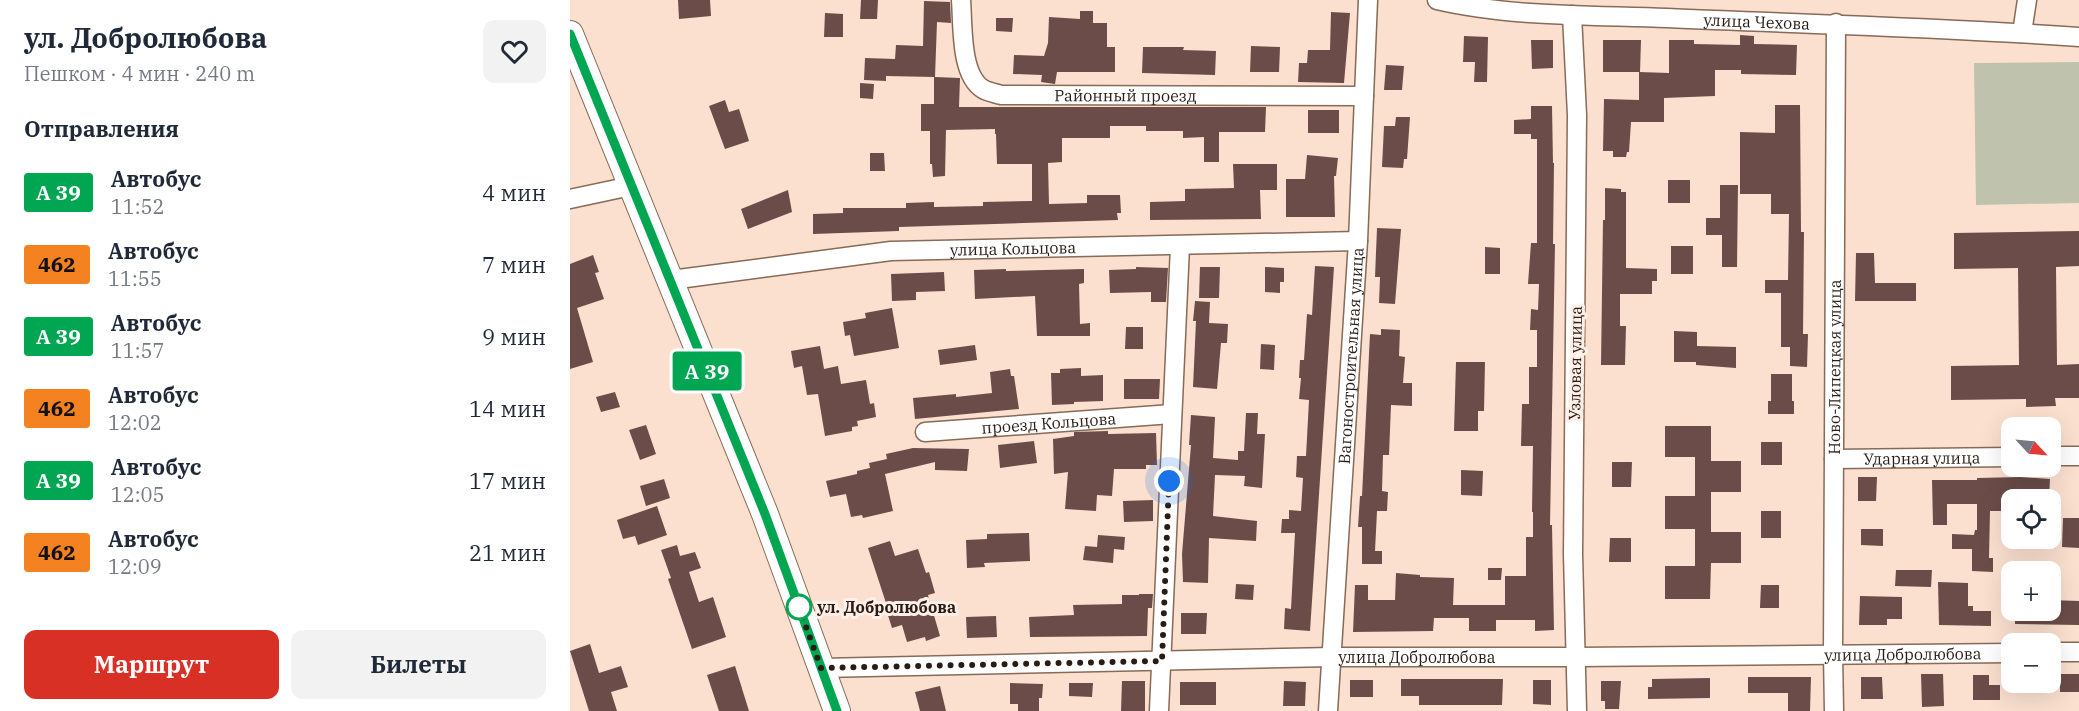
<!DOCTYPE html>
<html lang="ru">
<meta charset="utf-8">
<style>
body{margin:0;font-family:"IBM Plex Serif",serif;background:#f2f2f3;color:#1f2937;height:100vh;display:flex;flex-direction:column;font-size:22px;white-space:nowrap}
*{box-sizing:border-box;margin:0}
p{font-size:20px;color:#747a83}
.icon{flex:none;width:33px;height:33px;fill:none;stroke:currentColor;stroke-width:2;stroke-linecap:round;stroke-linejoin:round}
.map{position:relative;flex:1;overflow:hidden}
.sheet{display:flex;flex-direction:column;background:#fff;width:570px}
.sheet>*{flex:none}
.badge{padding:0 12px;border-radius:4px;font-size:21px;line-height:39px}
.needle{width:39px;rotate:116deg}
.controls{position:absolute;left:1431px;top:417px;display:grid;gap:12px}
.controls a{display:grid;place-items:center;width:60px;height:60px;border-radius:12px;background:#fff;box-shadow:0 6px 24px #0002;font-size:30px}
.you{position:absolute;width:30px;height:30px;margin:-15px;border:4px solid #fff;border-radius:50%;background:#1a73e8;box-shadow:0 0 0 9px #1a73e833}
.map>.badge{position:absolute;translate:-50% -50%;box-shadow:0 0 0 3px #fff}
h2{padding:0 24px;font-size:22px;line-height:54px}
.round{display:grid;place-items:center;flex:none;width:63px;height:63px;border-radius:12px;background:#f2f2f3}
.summary{display:flex;align-items:center;justify-content:space-between;height:102px;padding:0 24px}
h1{font-size:28px;font-weight:700;line-height:45px}
.cta{display:flex;gap:12px;margin-top:auto;padding:12px 24px}
.cta a{flex:1;height:69px;border-radius:12px;background:#d93025;color:#fff;font-size:24px;font-weight:700;line-height:69px;text-align:center}
.cta a+a{background:#f2f2f3;color:#1f2937}
ul{padding:0;list-style:none}
li{display:flex;align-items:center;gap:18px;height:72px;padding:0 24px}
li div{flex:1}
li b{display:block;font-size:22px}
li em{font-style:normal}
li .badge{min-width:66px;font-weight:700;text-align:center}
main{display:flex;flex:1;min-height:0}
.map>svg:first-child{display:block}
.green{fill:#bfc2ac}
.building{fill:#6b4c49}
.lines{fill:none;stroke-linecap:round;stroke-linejoin:round}
.street-casing{stroke:#876a57;stroke-width:21}
.secondary-casing{stroke:#876a57;stroke-width:28}
.street{stroke:#fff;stroke-width:18}
.secondary{stroke:#fff;stroke-width:26}
.line-casing{stroke:#fff;stroke-width:14}
.line{stroke:#00a651;stroke-width:9}
.walk{stroke:#281c14;stroke-width:6;stroke-dasharray:0 10.8}
.stop-dot{fill:#fff;stroke:#00a651;stroke-width:3}
.labels{text-anchor:middle;dominant-baseline:central;stroke-width:6;stroke-linejoin:round;paint-order:stroke}
.street-label{font-size:16px;fill:#281c14;stroke:#fef0e8}
.stop-label{font-size:16px;font-weight:bold;fill:#281c14;stroke:#fef0e8;text-anchor:start}
</style>
<main>
<section class="sheet">
<div class="summary"><div><h1>ул. Добролюбова</h1><p>Пешком · 4 мин · 240 m</p></div><a class="round"><svg class="icon" aria-label="heart" viewBox="0 0 24 24"><path d="M12 20l-8-8c-3-5 5-10 8-4 3-6 11-1 8 4z"/></svg></a></div>
<h2>Отправления</h2>
<ul>
<li><span class="badge" style="background:#00a651;color:#fff">А 39</span><div><b>Автобус</b><p>11:52</p></div><em>4 мин</em></li>
<li><span class="badge" style="background:#f58220;color:#111">462</span><div><b>Автобус</b><p>11:55</p></div><em>7 мин</em></li>
<li><span class="badge" style="background:#00a651;color:#fff">А 39</span><div><b>Автобус</b><p>11:57</p></div><em>9 мин</em></li>
<li><span class="badge" style="background:#f58220;color:#111">462</span><div><b>Автобус</b><p>12:02</p></div><em>14 мин</em></li>
<li><span class="badge" style="background:#00a651;color:#fff">А 39</span><div><b>Автобус</b><p>12:05</p></div><em>17 мин</em></li>
<li><span class="badge" style="background:#f58220;color:#111">462</span><div><b>Автобус</b><p>12:09</p></div><em>21 мин</em></li>
</ul>
<div class="cta"><a>Маршрут</a><a>Билеты</a></div>
</section>
<div class="map">
<svg width="1509" height="711" viewBox="0 0 1509 711">
<rect width="100%" height="100%" fill="#fbe0cf"/>
<polygon class="green" points="1509,62 1509,203 1406,205 1404,63"/>
<g class="building">
<polygon points="108,0 140,0 141,16 109,19"/>
<polygon points="291,0 308,0 307,19 290,19"/>
<polygon points="354,1 380,2 381,23 367,22 365,77 390,78 389,107 696,107 695,132 649,132 649,162 634,162 634,137 613,138 613,131 576,131 576,126 540,126 540,138 492,138 492,162 478,163 479,204 517,203 517,195 550,195 551,213 547,213 548,220 329,227 329,231 243,234 243,214 273,213 273,208 336,208 336,203 364,202 364,207 413,206 413,202 462,201 462,164 427,164 426,134 425,134 425,129 376,130 375,176 363,177 362,164 360,164 360,131 351,131 351,104 364,104 364,77 316,76 316,81 294,80 295,58 325,59 326,45 353,46"/>
<polygon points="510,11 523,11 523,23 537,23 537,47 545,47 545,72 487,72 485,84 471,82 472,75 443,74 444,55 474,56 478,43 479,17 510,19"/>
<polygon points="761,12 780,13 774,83 728,82 729,63 737,63 738,50 760,50"/>
<polygon points="255,13 273,14 273,37 254,37"/>
<polygon points="426,18 443,18 442,32 426,31"/>
<polygon points="1170,35 1184,36 1184,44 1227,45 1226,75 1171,74 1171,70 1145,70 1145,96 1094,98 1094,122 1061,122 1059,152 1057,152 1056,157 1043,157 1043,151 1033,151 1034,99 1069,100 1069,72 1099,73 1099,40 1124,40 1124,44 1170,45"/>
<polygon points="894,36 918,37 917,82 904,82 905,62 893,62"/>
<polygon points="961,40 983,40 983,68 962,69"/>
<polygon points="1033,40 1071,40 1070,72 1033,72"/>
<polygon points="681,46 710,47 709,72 680,72"/>
<polygon points="573,47 614,47 613,50 646,51 645,75 572,73"/>
<polygon points="816,65 834,66 832,90 814,90"/>
<polygon points="290,83 304,84 303,99 290,98"/>
<polygon points="155,100 159,112 169,109 179,141 155,149 139,106"/>
<polygon points="1205,105 1230,105 1231,232 1234,232 1233,334 1238,334 1237,367 1220,366 1220,347 1211,347 1211,293 1195,293 1195,280 1218,280 1219,214 1201,214 1201,194 1170,194 1170,132 1205,133"/>
<polygon points="961,106 982,106 983,163 984,163 983,244 985,244 980,525 982,525 984,630 965,631 965,620 926,620 926,631 899,631 899,618 864,618 863,631 783,632 785,585 798,585 798,600 825,600 826,573 850,575 850,577 884,578 883,605 935,605 935,576 956,576 956,537 963,537 963,512 962,512 963,446 951,446 952,404 959,404 959,367 967,367 967,330 960,330 961,309 968,310 969,284 958,284 961,243 967,243 967,139 961,139 961,134 944,134 944,120 961,119"/>
<rect x="738" y="110" width="31" height="23"/>
<polygon points="826,117 840,117 837,159 834,159 833,168 812,167 814,126 825,126"/>
<polygon points="300,153 314,153 315,171 300,171"/>
<polygon points="737,155 768,158 766,176 764,176 765,217 716,217 716,179 735,179"/>
<polygon points="663,164 707,164 707,190 690,190 691,219 580,220 580,202 615,201 615,189 664,188"/>
<rect x="1098" y="180" width="22" height="23"/>
<polygon points="1150,185 1168,185 1167,267 1152,267 1152,235 1136,235 1136,218 1150,218"/>
<polygon points="1035,188 1051,189 1051,192 1056,192 1056,268 1087,269 1087,281 1082,281 1082,294 1050,294 1050,326 1056,326 1055,365 1031,365 1033,220 1035,220"/>
<polygon points="218,190 222,212 178,229 171,209"/>
<polygon points="807,228 831,229 825,304 809,303 810,277 805,277"/>
<polygon points="1509,231 1509,266 1486,267 1487,365 1509,364 1509,398 1485,398 1486,406 1456,407 1456,399 1381,400 1381,366 1449,365 1448,268 1384,269 1384,233"/>
<rect x="1101" y="246" width="22" height="28"/>
<polygon points="915,247 930,248 930,274 915,274"/>
<polygon points="1286,253 1304,253 1305,283 1346,283 1346,301 1285,301"/>
<polygon points="23,255 29,272 25,273 34,299 7,308 23,362 0,369 0,264"/>
<polygon points="745,266 764,267 740,631 714,629 715,608 721,609 725,533 711,533 712,519 719,519 719,510 731,511 733,478 726,477 727,456 736,456 739,400 729,399 731,378 729,378 730,360 734,360 737,314 742,315"/>
<polygon points="566,267 598,268 596,302 581,302 581,292 540,293 539,270 566,269"/>
<polygon points="630,267 650,267 649,298 629,298"/>
<polygon points="695,267 714,268 714,282 710,282 710,293 695,292"/>
<polygon points="436,269 436,271 514,269 514,283 509,284 510,324 520,323 520,336 467,336 465,296 405,299 404,270"/>
<polygon points="374,272 375,291 346,292 346,300 322,301 321,274"/>
<polygon points="625,301 640,302 639,323 658,324 657,343 651,343 647,389 623,387 626,321 623,321"/>
<polygon points="322,308 329,348 284,356 280,335 275,336 273,322 296,318 295,313"/>
<polygon points="556,327 573,327 573,349 555,349"/>
<polygon points="811,329 830,330 829,356 835,357 833,383 842,383 842,406 821,405 819,455 813,455 812,491 818,492 817,511 807,511 805,551 812,551 812,564 792,564 792,527 788,527 790,496 792,496 800,334 811,335"/>
<polygon points="1104,331 1127,332 1127,346 1166,347 1166,368 1126,365 1126,362 1104,362"/>
<polygon points="691,344 705,345 704,370 690,369"/>
<polygon points="405,345 407,360 370,365 368,350"/>
<polygon points="250,346 254,369 268,366 271,384 296,380 300,404 304,403 306,417 287,421 288,426 282,427 282,431 255,436 248,394 237,395 232,366 224,368 221,351"/>
<polygon points="886,362 915,362 914,411 908,411 908,431 884,431"/>
<polygon points="511,368 511,376 533,375 533,401 504,402 504,404 482,405 481,373 490,373 490,369"/>
<polygon points="440,369 441,376 444,376 449,409 345,419 343,398 386,394 386,397 422,393 420,372"/>
<polygon points="1201,374 1222,374 1222,401 1224,401 1224,414 1198,414 1198,401 1201,401"/>
<polygon points="554,379 590,379 589,399 554,399"/>
<polygon points="45,392 50,407 31,412 26,397"/>
<polygon points="676,413 688,413 687,434 695,434 692,488 674,486 675,476 645,475 643,516 687,521 686,541 639,538 638,583 613,582 612,554 621,445 619,445 621,415 645,417 643,458 668,460 668,451 674,451"/>
<polygon points="76,425 86,454 70,460 59,430"/>
<polygon points="1095,426 1141,426 1141,461 1171,461 1171,492 1141,492 1141,532 1171,532 1171,563 1141,563 1140,599 1095,599 1095,566 1125,566 1125,529 1095,529 1095,496 1125,496 1125,457 1095,457"/>
<polygon points="538,431 538,434 586,433 587,465 576,465 576,469 544,469 542,496 527,495 526,511 495,509 498,472 484,474 483,439 504,436 504,432"/>
<polygon points="464,441 467,463 430,468 428,445"/>
<rect x="1191" y="442" width="21" height="23"/>
<polygon points="343,448 399,449 397,471 365,470 365,462 315,474 323,511 293,518 292,515 281,517 276,494 260,497 256,481 287,474 287,471 300,468 299,463 317,459 316,454"/>
<polygon points="1042,462 1062,462 1061,487 1042,487"/>
<polygon points="891,470 913,471 912,496 891,495"/>
<polygon points="1288,477 1307,477 1306,501 1288,501"/>
<polygon points="1450,477 1480,479 1479,500 1439,500 1439,511 1420,511 1419,558 1423,558 1423,572 1402,571 1402,549 1382,549 1382,534 1404,535 1405,530 1407,530 1407,504 1377,504 1377,525 1363,525 1362,480 1407,480 1407,478"/>
<polygon points="94,479 100,498 76,506 70,486"/>
<polygon points="583,500 583,521 554,522 553,501"/>
<polygon points="87,506 97,535 68,545 65,536 53,539 47,520"/>
<rect x="1191" y="511" width="20" height="27"/>
<polygon points="1493,518 1509,518 1509,548 1492,547"/>
<polygon points="1291,529 1313,529 1313,546 1291,545"/>
<polygon points="459,533 460,561 414,563 415,567 397,568 396,540 417,539 417,534"/>
<polygon points="528,535 555,537 554,550 544,549 543,563 513,560 515,546 527,547"/>
<polygon points="1040,538 1061,538 1061,562 1039,562"/>
<polygon points="320,541 325,556 348,549 356,573 359,572 365,593 358,595 370,636 356,641 355,637 337,642 332,625 322,628 315,606 317,606 298,548"/>
<polygon points="107,545 110,556 125,552 131,568 119,572 129,602 143,597 156,637 122,649 98,579 101,578 91,550"/>
<polygon points="918,568 932,568 931,580 918,580"/>
<polygon points="1326,570 1362,570 1361,587 1325,586"/>
<polygon points="1368,582 1398,583 1398,606 1403,606 1403,611 1421,611 1421,626 1369,625"/>
<polygon points="666,584 684,585 683,600 665,599"/>
<polygon points="1191,585 1209,585 1209,608 1190,608"/>
<polygon points="569,594 583,594 582,608 578,608 577,636 460,637 459,617 504,615 503,605 552,604 552,595 569,595"/>
<polygon points="1290,596 1332,597 1332,619 1317,619 1317,625 1289,625"/>
<polygon points="1480,600 1509,601 1509,625 1445,624 1445,610 1480,610"/>
<polygon points="611,613 637,613 636,634 611,634"/>
<polygon points="426,616 427,637 397,638 396,617"/>
<polygon points="20,644 29,673 51,666 58,687 41,692 47,711 19,711 0,651"/>
<polygon points="165,666 179,711 149,711 137,675"/>
<polygon points="1351,674 1373,674 1374,706 1352,707"/>
<rect x="1490" y="674" width="19" height="18"/>
<polygon points="1403,675 1419,675 1419,685 1430,685 1430,700 1403,700"/>
<polygon points="1178,677 1241,677 1240,711 1218,711 1218,693 1178,693"/>
<polygon points="1291,677 1312,677 1313,699 1291,699"/>
<polygon points="1140,678 1140,698 1078,699 1078,687 1082,687 1082,679"/>
<polygon points="831,679 933,679 932,705 849,705 849,696 831,696"/>
<rect x="780" y="680" width="23" height="17"/>
<polygon points="963,680 981,680 981,705 963,704"/>
<polygon points="552,681 575,681 575,711 551,711"/>
<polygon points="714,681 736,682 735,706 713,706"/>
<polygon points="1031,681 1051,681 1049,709 1035,709 1035,701 1031,701"/>
<rect x="610" y="682" width="36" height="23"/>
<polygon points="440,683 473,684 472,698 469,698 469,711 448,711 448,704 440,704"/>
<polygon points="499,683 523,683 522,697 499,696"/>
<polygon points="370,686 376,711 350,711 345,692"/>
</g>
<g class="lines">
<g class="street-casing">
<g id="street">
<path id="s1" d="M391 0C393 25 390 75 413 89 418 92 425 93 431 95L794 96"/>
<path id="s2" d="M867 0C939 17 1022 15 1097 18 1234 24 1372 27 1509 37"/>
<polyline points="1002,15 1007,115 1003,554 1007,711"/>
<polyline points="1452,33 1457,0"/>
<polyline points="0,199 61,186"/>
<path id="s3" d="M101 280 321 251 788 241"/>
<path id="s4" d="M355 432 602 414"/>
<polyline points="1480,456 1509,456"/>
<path id="s5" d="M1264 459 1442 457"/>
<polyline points="1480,652 1509,652"/>
<path id="s6" d="M251 668 762 657H1007L1442 653"/>
<polyline points="589,711 610,246"/>
<path id="s7" d="M758 711 788 241 798 0"/>
<path id="s8" d="M1264 711 1263 654 1266 23"/>
</g>
</g>
<g class="secondary-casing">
<polyline id="secondary" points="0,34 195,514 267,711"/>
</g>
<use href="#street" class="street"/>
<use href="#secondary" class="secondary"/>
</g>
<g class="lines">
<g class="line-casing">
<polyline id="line" points="0,34 195,514 267,711"/>
</g>
<use href="#line" class="line"/>
<polyline class="walk" points="229,607 227,602 251,668 592,661 599,481"/>
</g>
<circle class="stop-dot" cx="229" cy="607" r="12"/>
<g class="labels">
<g class="street-label">
<text stroke="none"><textPath href="#s2" startOffset="321">улица Чехова</textPath></text>
<text stroke="none"><textPath href="#s1" startOffset="238">Районный проезд</textPath></text>
<text stroke="none"><textPath href="#s3" startOffset="344">улица Кольцова</textPath></text>
<text stroke="none"><textPath href="#s7" startOffset="356">Вагоностроительная улица</textPath></text>
<text transform="translate(1005 363) rotate(-89)">Узловая улица</text>
<text stroke="none"><textPath href="#s8" startOffset="344">Ново-Липецкая улица</textPath></text>
<text stroke="none"><textPath href="#s4" startOffset="124">проезд Кольцова</textPath></text>
<text stroke="none"><textPath href="#s5" startOffset="88">Ударная улица</textPath></text>
<text stroke="none"><textPath href="#s6" startOffset="1082">улица Добролюбова</textPath></text>
<text stroke="none"><textPath href="#s6" startOffset="596">улица Добролюбова</textPath></text>
</g>
<g class="stop-label">
<text x="247" y="607">ул. Добролюбова</text>
</g>
</g>
</svg>
<div class="controls">
<a><svg class="needle" viewBox="-14 -14 28 28"><path d="M0-13l5 13h-10z" fill="#e53935"/><path d="M0 13l5-13h-10z" fill="#747a83"/></svg></a>
<a><svg class="icon" aria-label="locate" viewBox="0 0 24 24"><circle cx="12" cy="12" r="6"/><path d="M12 2v4M12 18v4M2 12h4M18 12h4"/></svg></a>
<a>+</a>
<a>−</a>
</div>
<div class="you" style="left:599px;top:481px"></div>
<b class="badge" style="left:137px;top:371px;background:#00a651;color:#fff">А 39</b>
</div>
</main>
